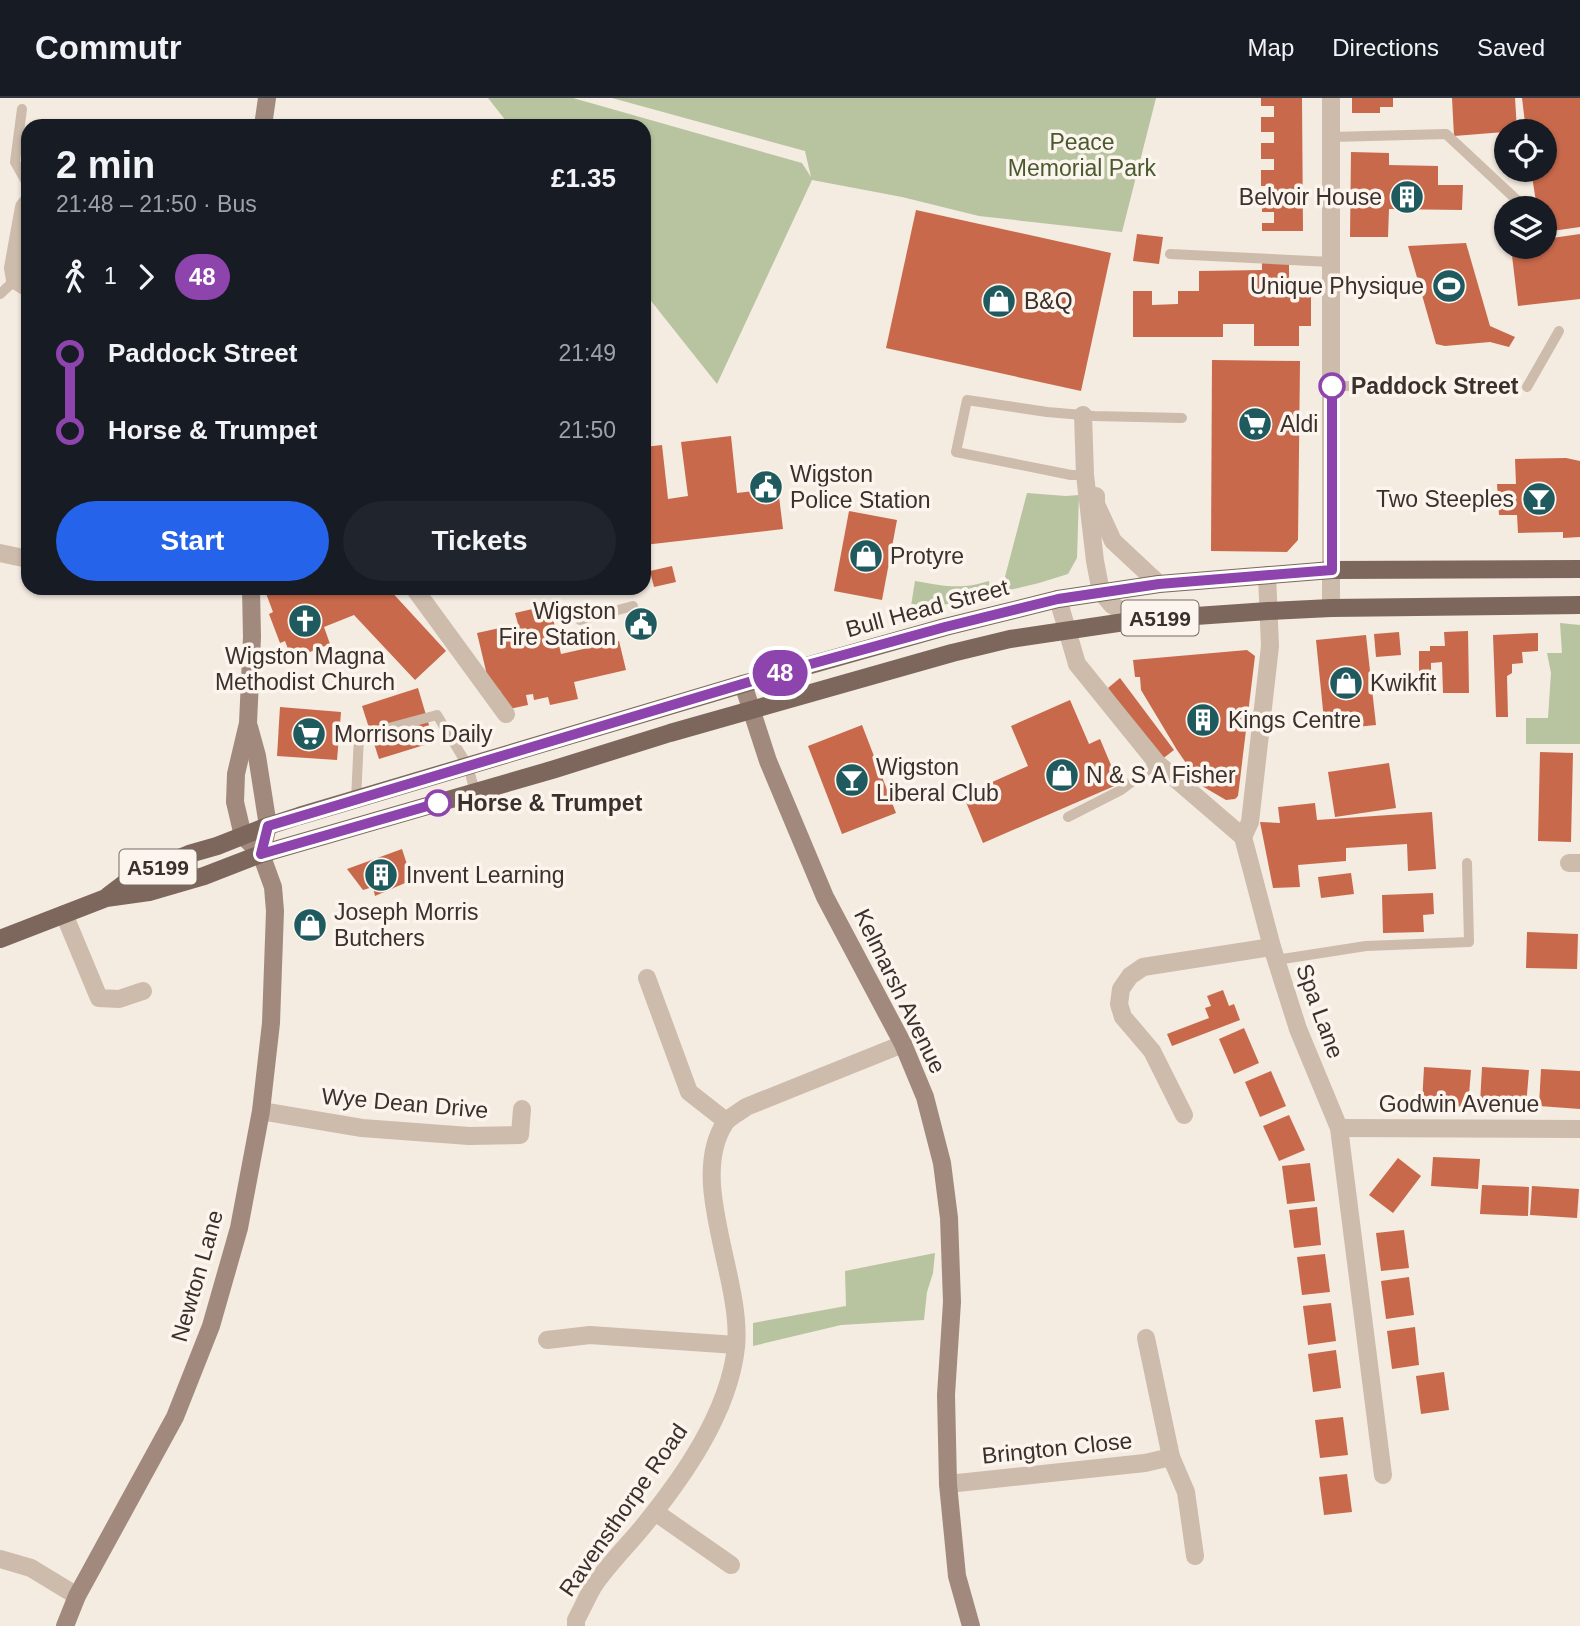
<!DOCTYPE html>
<meta charset="utf-8">
<style>
body{margin:0;font-family:Helvetica,sans-serif;background:#20242c;color:#f1f3f6;height:100vh;display:flex;flex-direction:column;font-size:26px;white-space:nowrap}
*{box-sizing:border-box;margin:0}
p{font-size:23px;color:#9ea1a6}
.icon{flex:none;width:38px;height:38px;fill:none;stroke:currentColor;stroke-width:2;stroke-linecap:round;stroke-linejoin:round}
.map{position:relative;flex:1;overflow:hidden}
.sheet{position:absolute;left:21px;top:21px;width:630px;height:476px;display:flex;flex-direction:column;background:#171b24;border-radius:21px;box-shadow:0 2px 5px #0004}
.sheet>*{flex:none}
.badge{padding:0 14px;border-radius:23px;font-size:24px;line-height:46px}
.tools{position:absolute;left:1494px;top:21px;display:grid;gap:14px}
.tools a{display:grid;place-items:center;width:63px;height:63px;border-radius:50%;background:#171b24;box-shadow:0 2px 5px #0004;font-size:35px}
.map>.badge{position:absolute;translate:-50% -50%;box-shadow:0 0 0 4px #fff}
.legs{display:flex;align-items:center;gap:10px;height:77px;padding:0 35px;font-size:23px}
.legs p{margin-inline-start:auto}
.summary{display:flex;align-items:center;justify-content:space-between;height:119px;padding:0 35px}
h1{font-size:38px;font-weight:700;line-height:52px}
.button{display:flex;gap:14px;margin-top:auto;padding:14px 35px}
.button a{flex:1;height:80px;border-radius:42px;background:#2563eb;color:#fff;font-size:28px;font-weight:700;line-height:80px;text-align:center}
.button a+a{background:#20242c;color:#f1f3f6}
ul{padding:0 35px;list-style:none}
li{display:flex;align-items:center;gap:24px;height:77px;font-size:26px}
li i{display:grid;place-items:center;width:10px;height:100%;margin:0 9px;background:currentColor}
li i::after{content:'';width:18px;height:18px;margin:-9px;border:5px solid;border-radius:50%;background:#171b24}
li p{margin-inline-start:auto}
li:first-child i{background:linear-gradient(#0000 50%,currentColor 0)}
li:last-child i{background:linear-gradient(currentColor 50%,#0000 0)}
header{display:flex;align-items:center;gap:42px;box-sizing:border-box;height:98px;padding:0 35px;background:#171b24;border-bottom:2px solid #363941}
header strong{font-size:33px}
nav{display:flex;gap:38px;margin-inline-start:auto;font-size:24px}
.map>svg:first-child{display:block}
.green{fill:#b8c4a0}
.building{fill:#c8694b}
.lines{fill:none;stroke-linecap:round;stroke-linejoin:round}
.lane{stroke:#cdbbac;stroke-width:10}
.street{stroke:#cdbbac;stroke-width:18}
.secondary{stroke:#a18a7d;stroke-width:18}
.primary{stroke:#7d675c;stroke-width:18}
.line-1-casing{stroke:#fff;stroke-width:16}
.line-1{stroke:#8e44ad;stroke-width:10}
.stop-1-dot{fill:#fff;stroke:#8e44ad;stroke-width:3.5}
.labels{text-anchor:middle;dominant-baseline:central;stroke-width:7;stroke-linejoin:round;paint-order:stroke}
.shield{fill:#fbf5ee;stroke:#756b66;stroke-width:2}
.shield-label{font-size:21px;font-weight:bold;fill:#3b302b}
.park-label{font-size:23px;fill:#4a5a2e;stroke:#fbf5ee}
.poi-label{font-size:23px;fill:#3b302b;stroke:#fbf5ee;text-anchor:start}
.stop-label{font-size:23px;font-weight:bold;fill:#3b302b;stroke:#fbf5ee;text-anchor:start}
.street-label{font-size:23px;fill:#3b302b;stroke:#fbf5ee}
</style>
<header>
<strong>Commutr</strong>
<nav><a>Map</a><a>Directions</a><a>Saved</a></nav>
</header>
<div class="map">
<svg width="1580" height="1528" viewBox="0 0 1580 1528">
<rect width="100%" height="100%" fill="#f4ebe1"/>
<g class="green">
<polygon points="488,0 573,0 802,65 811,79 805,53 612,0 1156,0 1122,134 979,118 902,99 812,82 717,286 644,194 644,28 510,28"/>
<polygon points="1027,395 1066,398 1079,397 1077,460 1068,476 1039,485 1001,494"/>
<path d="M915 483C945 488 959 492 989 483L990 497 910 514Z"/>
<polygon points="1560,525 1580,527 1580,646 1526,646 1526,620 1548,620 1551,575 1547,555 1562,555"/>
<polygon points="935,1155 933,1175 927,1194 924,1222 841,1227 753,1248 753,1225 846,1208 845,1173"/>
</g>
<g class="building">
<polygon points="1261,0 1302,0 1303,133 1262,133 1262,125 1274,125 1274,114 1262,114 1262,99 1274,99 1274,88 1261,88 1261,72 1274,72 1274,61 1261,61 1261,45 1274,45 1274,34 1261,34 1261,19 1274,19 1274,8 1261,8"/>
<polygon points="1352,0 1393,0 1393,9 1380,9 1380,15 1352,15"/>
<polygon points="1452,0 1515,0 1517,33 1454,38"/>
<polygon points="1522,0 1580,0 1580,129 1545,134 1545,110 1537,110 1531,72 1545,72 1545,33 1526,33"/>
<polygon points="1351,54 1389,55 1389,67 1438,68 1438,87 1463,87 1462,112 1389,111 1388,139 1350,139"/>
<polygon points="916,112 1111,155 1081,293 886,250"/>
<polygon points="1137,136 1163,139 1159,166 1133,163"/>
<polygon points="1580,136 1580,201 1518,208 1511,149 1545,149 1545,141"/>
<polygon points="1466,145 1490,228 1515,239 1509,249 1490,244 1445,248 1436,246 1408,148"/>
<polygon points="1262,165 1289,165 1289,198 1311,198 1311,228 1299,228 1299,248 1254,248 1254,226 1223,226 1223,239 1133,239 1133,193 1152,193 1152,207 1178,206 1178,193 1199,193 1199,173 1262,172"/>
<polygon points="1212,262 1300,263 1298,442 1287,454 1211,453"/>
<polygon points="731,338 737,395 778,390 783,431 644,447 644,349 662,347 668,401 688,398 681,344"/>
<polygon points="1566,360 1580,363 1580,439 1563,440 1563,434 1518,435 1517,417 1499,417 1497,386 1516,386 1515,361"/>
<polygon points="849,413 897,422 882,502 834,493"/>
<polygon points="672,468 676,484 654,489 650,473"/>
<polygon points="264,490 388,490 446,553 415,582 354,517 324,529 330,546 292,561 285,543 280,545 269,516 273,514"/>
<polygon points="550,507 561,556 619,543 626,572 574,584 578,601 550,607 548,599 534,602 533,596 526,597 528,607 505,612 500,592 491,594 477,535 518,526 515,515"/>
<polygon points="1468,533 1469,595 1443,595 1442,564 1431,565 1431,578 1438,592 1428,597 1419,580 1419,553 1430,553 1430,548 1445,548 1444,534"/>
<polygon points="1399,534 1401,557 1376,559 1374,536"/>
<polygon points="1538,535 1538,553 1522,554 1523,565 1512,566 1512,575 1507,578 1508,619 1496,619 1493,537"/>
<polygon points="1366,537 1376,627 1325,632 1316,542"/>
<polygon points="1247,552 1255,558 1238,698 1235,701 1226,702 1202,688 1177,652 1141,592 1140,579 1135,579 1133,562"/>
<polygon points="1120,580 1174,652 1161,662 1108,590"/>
<polygon points="418,590 434,644 379,661 362,608"/>
<polygon points="1070,602 1089,646 1100,641 1119,686 983,745 963,697 1028,668 1011,628"/>
<polygon points="280,609 341,614 337,662 277,658"/>
<polygon points="862,627 896,715 842,736 808,648"/>
<polygon points="1540,654 1573,655 1571,744 1538,743"/>
<polygon points="1389,665 1396,710 1335,719 1328,674"/>
<polygon points="1315,705 1317,722 1432,714 1436,771 1408,773 1407,746 1346,750 1346,763 1298,767 1300,789 1273,790 1260,724 1280,725 1278,709"/>
<polygon points="402,751 412,782 375,798 373,789 363,792 347,771"/>
<polygon points="1351,775 1354,796 1321,800 1318,779"/>
<polygon points="1433,795 1434,816 1423,817 1424,834 1383,835 1382,797"/>
<polygon points="1527,834 1578,836 1577,871 1526,870"/>
<polygon points="1223,892 1229,908 1234,906 1240,922 1172,948 1167,936 1209,920 1205,910 1211,908 1207,898"/>
<polygon points="1244,930 1259,965 1234,976 1219,941"/>
<polygon points="1424,969 1471,972 1468,1009 1422,1006"/>
<polygon points="1482,969 1529,972 1526,1009 1480,1006"/>
<polygon points="1541,971 1580,973 1580,1011 1539,1008"/>
<polygon points="1271,973 1286,1008 1260,1019 1245,984"/>
<polygon points="1289,1017 1305,1052 1279,1063 1263,1028"/>
<polygon points="1433,1059 1480,1061 1478,1091 1431,1088"/>
<polygon points="1398,1060 1421,1078 1393,1115 1369,1097"/>
<polygon points="1310,1065 1315,1103 1287,1106 1282,1068"/>
<polygon points="1482,1087 1529,1089 1528,1118 1480,1116"/>
<polygon points="1532,1088 1579,1091 1577,1120 1530,1117"/>
<polygon points="1317,1109 1321,1147 1294,1150 1289,1112"/>
<polygon points="1404,1132 1409,1170 1381,1173 1376,1135"/>
<polygon points="1325,1156 1330,1194 1302,1197 1297,1159"/>
<polygon points="1409,1179 1414,1217 1386,1221 1381,1183"/>
<polygon points="1331,1205 1336,1243 1308,1247 1303,1208"/>
<polygon points="1415,1229 1419,1267 1392,1271 1387,1233"/>
<polygon points="1336,1252 1341,1290 1313,1294 1308,1256"/>
<polygon points="1444,1274 1449,1312 1421,1316 1416,1278"/>
<polygon points="1343,1319 1348,1357 1320,1360 1315,1322"/>
<polygon points="1347,1376 1352,1414 1324,1417 1319,1379"/>
</g>
<g class="lines">
<g class="lane">
<polyline points="22,11 15,64 28,87"/>
<polyline points="1331,39 1446,36 1520,105"/>
<polyline points="1170,156 1331,164"/>
<polyline points="0,196 15,182"/>
<polyline points="1332,288 1373,288"/>
<polyline points="1527,289 1559,233"/>
<polyline points="1085,377 1071,377 956,354 967,302 1047,314 1094,318 1182,320"/>
<polyline points="580,522 633,508"/>
<polyline points="356,702 359,638 437,617 468,668 475,694"/>
<polyline points="1068,719 1121,692 1157,665"/>
<polyline points="1276,862 1366,848 1469,844 1467,765"/>
</g>
<g class="street">
<polyline points="1331,0 1331,510"/>
<polyline points="28,104 24,109 13,170 15,182 28,190"/>
<polyline points="1083,317 1085,377 1095,463 1101,494 1112,507 1138,522"/>
<polyline points="1096,398 1096,406 1113,443 1159,486"/>
<polyline points="0,455 28,461"/>
<polyline points="414,490 506,616"/>
<polyline points="1058,501 1077,566 1157,665 1243,739 1272,849 1298,931 1339,1030 1383,1377"/>
<polyline points="1243,739 1250,724 1270,548 1267,477"/>
<polyline points="1569,765 1580,765"/>
<polyline points="64,816 99,900 119,901 143,893"/>
<polyline points="647,880 689,994 726,1023"/>
<polyline points="261,1013 362,1030 469,1038 520,1037 522,1011"/>
<polyline points="1184,1017 1152,953 1123,919 1119,906 1121,891 1130,878 1143,869 1272,849"/>
<polyline points="1339,1030 1580,1031"/>
<polyline points="1146,1240 1171,1359 1186,1394 1195,1458"/>
<polyline points="547,1242 590,1237 736,1247"/>
<polyline points="948,1386 1145,1365 1171,1359"/>
<polyline points="655,1414 731,1467"/>
<polyline points="0,1461 31,1470 77,1498"/>
<path d="M576 1528V1522C582 1511 587 1499 593 1489 605 1470 626 1449 641 1431 682 1381 729 1315 736 1249 743 1181 687 1083 725 1025 729 1019 740 1014 746 1009L903 946"/>
</g>
<g class="secondary">
<polyline points="263,28 267,0"/>
<polyline points="743,586 768,663 825,799 903,946 925,999 942,1065 949,1120 952,1204 946,1297 948,1386 957,1478 971,1528"/>
<polyline points="249,629 257,658 268,728 261,756"/>
<polyline points="65,1528 77,1498 175,1319 211,1228 239,1130 261,1013 271,925 275,813 273,789 261,756 243,738 235,704 236,676 248,625 252,539 251,490"/>
</g>
<g class="primary">
<polyline points="108,798 133,779 189,756 217,748 268,728 299,718 743,586 945,529 1058,501 1159,486 1332,472 1580,471"/>
<polyline points="0,841 106,800 149,794 204,778 261,756 555,671 670,635 952,555 1010,541 1138,522 1268,513 1331,510 1580,507"/>
</g>
</g>
<g class="lines">
<g class="line-1-casing">
<polyline id="line-1" points="438,705 261,756 268,728 789,572 945,529 1058,501 1159,486 1332,472 1332,288"/>
</g>
<use href="#line-1" class="line-1"/>
</g>
<defs>
<g id="building-disc" transform="scale(1.75)"><circle r="9.5" fill="#1f5a5e" stroke="#fbf5ee"/><path d="M-4-6H4V6H1V3H-1V6H-4ZM-2.5-4.3h1.7v1.8h-1.7ZM.8-4.3h1.7v1.8H.8ZM-2.5-1h1.7V.8h-1.7ZM.8-1h1.7V.8H.8Z" fill="#fff"/></g>
<g id="stadium-disc" transform="scale(1.75)"><circle r="9.5" fill="#1f5a5e" stroke="#fbf5ee"/><path d="M0-5a6.5 5 0 1 0 0 10a6.5 5 0 1 0 0-10ZM-3.5-1.8h7v3.6h-7Z" fill="#fff"/></g>
<g id="shop-disc" transform="scale(1.75)"><circle r="9.5" fill="#1f5a5e" stroke="#fbf5ee"/><path d="M-5-2.5h2.3a2.7 3.5 0 0 1 5.4 0H5L5.5 6h-11ZM-1.5-2.5h3a1.5 2.3 0 0 0-3 0Z" fill="#fff"/></g>
<g id="supermarket-disc" transform="scale(1.75)"><circle r="9.5" fill="#1f5a5e" stroke="#fbf5ee"/><path d="M-6-5.5h2.5l.6 2H6L4.5 2H-2.5L-4.4-4H-6ZM-1.5 3.2a1.3 1.3 0 1 0 .1 0ZM3 3.2a1.3 1.3 0 1 0 .1 0Z" fill="#fff"/></g>
<g id="civic-disc" transform="scale(1.75)"><circle r="9.5" fill="#1f5a5e" stroke="#fbf5ee"/><path d="M-.6-6.5H3V-4.5H.6V-3L4-1V1h2V6H-6V1h2V-1L-.6-3ZM-1.2 2.5V6h2.4V2.5Z" fill="#fff"/></g>
<g id="bar-disc" transform="scale(1.75)"><circle r="9.5" fill="#1f5a5e" stroke="#fbf5ee"/><path d="M-6-5H6L.8 .8V4.5H3.5V6h-7V4.5H-.8V.8Z" fill="#fff"/></g>
<g id="church-disc" transform="scale(1.75)"><circle r="9.5" fill="#1f5a5e" stroke="#fbf5ee"/><path d="M-1.2-6h2.4v3.5h3.3v2.4h-3.3V6h-2.4V-.1h-3.3v-2.4h3.3Z" fill="#fff"/></g>
</defs>
<g fill-rule="evenodd">
<use href="#building-disc" x="1407" y="99"/>
<use href="#stadium-disc" x="1449" y="188"/>
<use href="#shop-disc" x="999" y="203"/>
<use href="#supermarket-disc" x="1255" y="326"/>
<use href="#civic-disc" x="766" y="389"/>
<use href="#bar-disc" x="1539" y="401"/>
<use href="#shop-disc" x="866" y="458"/>
<use href="#church-disc" x="305" y="523"/>
<use href="#civic-disc" x="641" y="526"/>
<use href="#shop-disc" x="1346" y="585"/>
<use href="#building-disc" x="1203" y="622"/>
<use href="#supermarket-disc" x="309" y="636"/>
<use href="#shop-disc" x="1062" y="677"/>
<use href="#bar-disc" x="852" y="682"/>
<use href="#building-disc" x="381" y="777"/>
<use href="#shop-disc" x="310" y="827"/>
</g>
<g class="stop-1-dot">
<circle cx="1332" cy="288" r="12"/>
<circle cx="438" cy="705" r="12"/>
</g>
<g class="labels">
<g class="shield">
<rect x="1121.5" y="502.5" width="77" height="35" rx="5"/>
<rect x="119.5" y="751.5" width="77" height="35" rx="5"/>
</g>
<g class="shield-label">
<text x="1160" y="520">A5199</text>
<text x="158" y="769">A5199</text>
</g>
<g class="park-label">
<text x="1082" y="44">Peace<tspan x="1082" dy="26">Memorial Park</tspan></text>
</g>
<g class="poi-label">
<text x="1382" y="99" text-anchor="end">Belvoir House</text>
<text x="1424" y="188" text-anchor="end">Unique Physique</text>
<text x="1024" y="203">B&amp;Q</text>
<text x="1280" y="326">Aldi</text>
<text x="790" y="376">Wigston<tspan x="790" dy="26">Police Station</tspan></text>
<text x="1514" y="401" text-anchor="end">Two Steeples</text>
<text x="890" y="458">Protyre</text>
<text x="616" y="513" text-anchor="end">Wigston<tspan x="616" dy="26">Fire Station</tspan></text>
<text x="305" y="558" text-anchor="middle">Wigston Magna<tspan x="305" dy="26">Methodist Church</tspan></text>
<text x="1370" y="585">Kwikfit</text>
<text x="1228" y="622">Kings Centre</text>
<text x="334" y="636">Morrisons Daily</text>
<text x="876" y="669">Wigston<tspan x="876" dy="26">Liberal Club</tspan></text>
<text x="1086" y="677">N &amp; S A Fisher</text>
<text x="406" y="777">Invent Learning</text>
<text x="334" y="814">Joseph Morris<tspan x="334" dy="26">Butchers</tspan></text>
</g>
<g class="stop-label">
<text x="1351" y="288">Paddock Street</text>
<text x="457" y="705">Horse &amp; Trumpet</text>
</g>
<g class="street-label">
<text transform="translate(927 510) rotate(-15)">Bull Head Street</text>
<text transform="translate(900 893) rotate(64)">Kelmarsh Avenue</text>
<text transform="translate(1320 913) rotate(70)">Spa Lane</text>
<text transform="translate(405 1005) rotate(5)">Wye Dean Drive</text>
<text x="1459" y="1006">Godwin Avenue</text>
<text transform="translate(197 1178) rotate(-74)">Newton Lane</text>
<text transform="translate(1057 1350) rotate(-6)">Brington Close</text>
<text transform="translate(623 1412) rotate(-55)">Ravensthorpe Road</text>
</g>
</g>
</svg>
<div class="tools">
<a><svg class="icon" aria-label="locate" viewBox="0 0 24 24"><circle cx="12" cy="12" r="6"/><path d="M12 2v4M12 18v4M2 12h4M18 12h4"/></svg></a>
<a><svg class="icon" aria-label="layers" viewBox="0 0 24 24"><path d="M12 4l9 5-9 5-9-5zM3 14l9 5 9-5"/></svg></a>
</div>
<b class="badge" style="left:780px;top:575px;background:#8e44ad;color:#fff">48</b>
<section class="sheet">
<div class="summary"><div><h1>2 min</h1><p>21:48 – 21:50 · Bus</p></div><b>£1.35</b></div>
<div class="legs"><svg class="icon" aria-label="walk" viewBox="0 0 24 24"><circle cx="13" cy="4" r="2"/><path d="M13 8l-2 6 4 7M11 14l-3 7M7 12l3-4h3l4 4"/></svg>1<svg class="icon" aria-label="forward" viewBox="0 0 24 24"><path d="M9 5l7 7-7 7"/></svg><b class="badge" style="background:#8e44ad;color:#fff">48</b></div>
<ul>
<li><i style="color:#8e44ad"></i><b>Paddock Street</b><p>21:49</p></li>
<li><i style="color:#8e44ad"></i><b>Horse &amp; Trumpet</b><p>21:50</p></li>
</ul>
<div class="button"><a>Start</a><a>Tickets</a></div>
</section>
</div>
